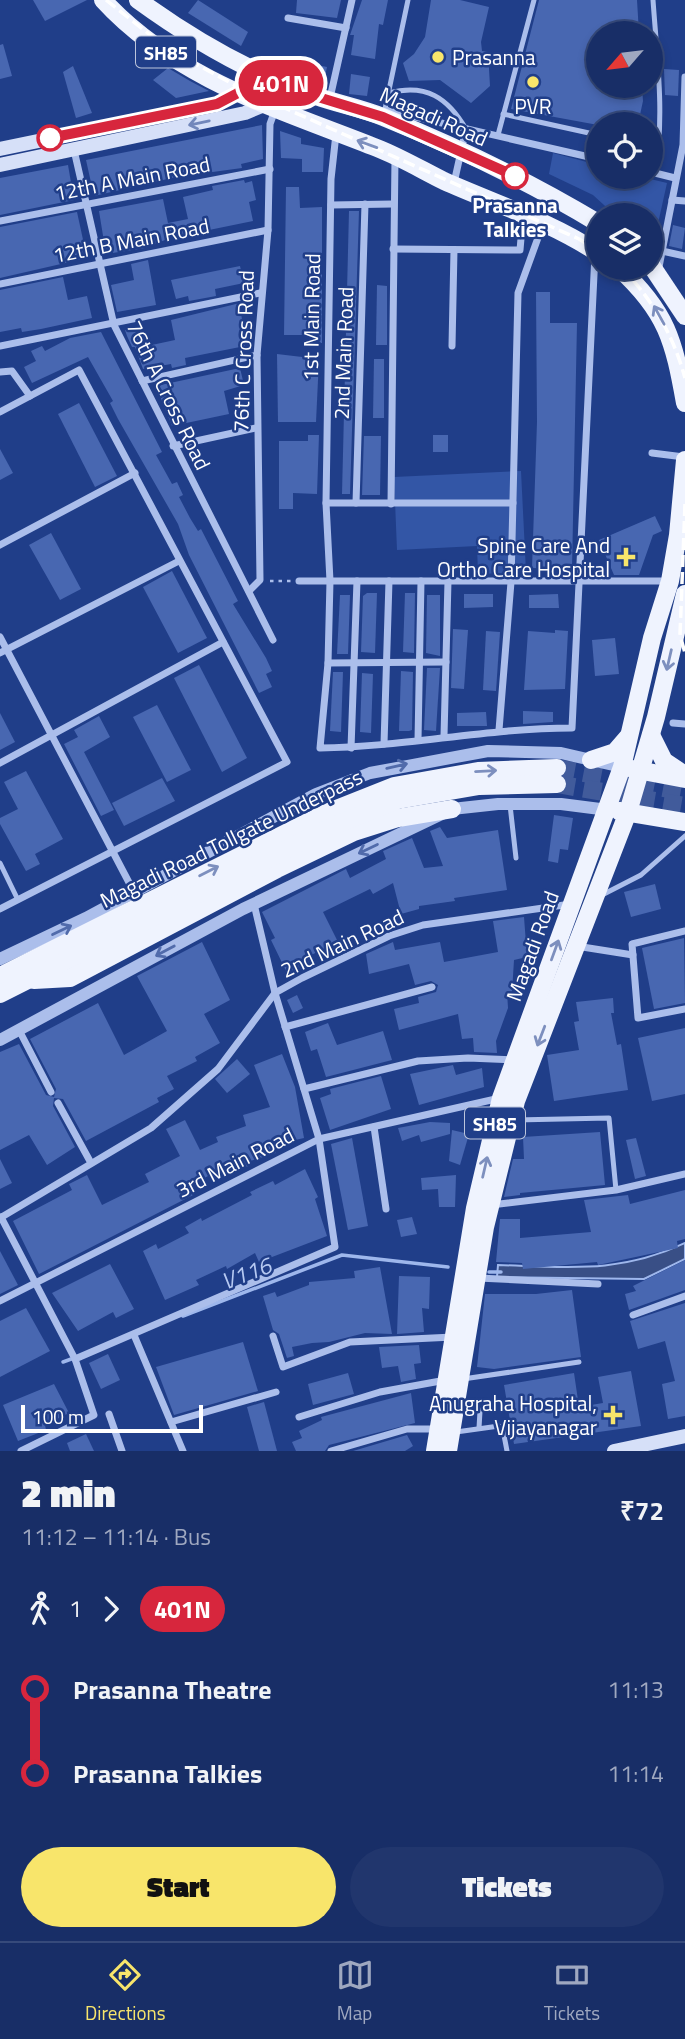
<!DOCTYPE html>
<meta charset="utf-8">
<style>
body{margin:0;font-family:"Titillium Web",sans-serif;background:#21366d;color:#f1f3f6;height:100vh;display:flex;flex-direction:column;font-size:26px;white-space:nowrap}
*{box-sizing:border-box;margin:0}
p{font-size:23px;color:#9fa8c0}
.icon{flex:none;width:38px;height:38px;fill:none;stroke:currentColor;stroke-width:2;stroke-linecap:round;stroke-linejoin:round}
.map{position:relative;height:1451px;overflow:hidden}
.panel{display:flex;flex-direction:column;background:#182e67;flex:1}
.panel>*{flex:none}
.badge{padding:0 14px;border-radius:23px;font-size:24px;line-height:46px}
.needle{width:46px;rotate:242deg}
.controls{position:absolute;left:586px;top:21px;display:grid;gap:14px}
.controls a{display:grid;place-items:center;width:77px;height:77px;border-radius:50%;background:#182e67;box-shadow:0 4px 10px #0003,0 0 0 2px #364a7b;font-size:35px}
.scale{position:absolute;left:21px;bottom:18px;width:182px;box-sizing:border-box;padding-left:7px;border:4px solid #fff;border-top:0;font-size:19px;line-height:24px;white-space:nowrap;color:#fff;-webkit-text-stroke:5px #203e89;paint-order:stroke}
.map>.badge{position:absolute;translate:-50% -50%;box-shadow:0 0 0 4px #fff}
.legs{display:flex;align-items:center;gap:10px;height:77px;padding:0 21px;font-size:23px}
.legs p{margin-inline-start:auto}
.overview{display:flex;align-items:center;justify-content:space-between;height:119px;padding:0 21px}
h1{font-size:38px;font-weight:800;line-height:52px}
.button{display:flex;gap:14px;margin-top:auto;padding:14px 21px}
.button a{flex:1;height:80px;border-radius:42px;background:#f8e56b;color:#111;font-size:28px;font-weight:800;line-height:80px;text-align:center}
.button a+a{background:#21366d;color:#f1f3f6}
ul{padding:0 21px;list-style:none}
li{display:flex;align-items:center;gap:24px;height:84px;font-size:26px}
li i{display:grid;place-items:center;width:10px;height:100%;margin:0 9px;background:currentColor}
li i::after{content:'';width:18px;height:18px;margin:-9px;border:5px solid;border-radius:50%;background:#182e67}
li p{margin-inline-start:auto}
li:first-child i{background:linear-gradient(#0000 50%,currentColor 0)}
li:last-child i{background:linear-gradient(currentColor 50%,#0000 0)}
.tab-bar{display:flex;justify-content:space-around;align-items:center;height:98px;border-top:2px solid #364a7b;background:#182e67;font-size:19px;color:#9fa8c0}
.tab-bar a{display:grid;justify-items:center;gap:4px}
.tab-bar .active{color:#f8e56b}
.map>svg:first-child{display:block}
.green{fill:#3356a6}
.water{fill:#394f86;stroke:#9eb7ec;stroke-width:2}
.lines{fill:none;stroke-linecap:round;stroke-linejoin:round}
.stream{stroke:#9eb7ec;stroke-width:3.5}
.building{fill:#4867b1}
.primary-tunnel{stroke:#415b9b;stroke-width:18;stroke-dasharray:18 9;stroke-linecap:butt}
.path{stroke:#abbeeb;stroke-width:2.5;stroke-dasharray:3.5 5;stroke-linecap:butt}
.service{stroke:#abbeeb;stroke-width:5}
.minor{stroke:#abbeeb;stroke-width:7}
.tertiary{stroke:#abbeeb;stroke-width:12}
.secondary{stroke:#d6e0f8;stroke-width:14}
.primary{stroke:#eff3fe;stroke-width:18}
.rail{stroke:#fff;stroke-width:3.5;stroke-dasharray:12 5;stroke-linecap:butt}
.oneway{stroke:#7287bb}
.oneway2{stroke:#7d8fbe}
.oneway3{stroke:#516bab}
.line-1-casing{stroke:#fff;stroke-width:16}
.line-1{stroke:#d7263d;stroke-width:10}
.poi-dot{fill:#f8e56b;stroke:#203e89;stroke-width:2.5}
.stop-1-dot{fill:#fff;stroke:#d7263d;stroke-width:3.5}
.labels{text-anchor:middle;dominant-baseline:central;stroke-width:5;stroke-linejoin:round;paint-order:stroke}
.shield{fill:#203e89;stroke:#bcc5dc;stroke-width:2}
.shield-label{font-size:19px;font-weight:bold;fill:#fff}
.poi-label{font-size:21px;fill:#fff;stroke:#203e89;text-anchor:end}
.street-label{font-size:21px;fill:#fff;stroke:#203e89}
.stop-label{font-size:21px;font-weight:bold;fill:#fff;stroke:#203e89}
.water-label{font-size:23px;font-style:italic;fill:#b6c9f2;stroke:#203e89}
</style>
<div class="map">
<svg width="685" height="1451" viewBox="0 0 685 1451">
<rect width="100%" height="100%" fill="#203e89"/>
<g class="green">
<polygon points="553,153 598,165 598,177 642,177 667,183 653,246 651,215 615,215 593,195 549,174"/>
<polygon points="521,471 526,572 478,574 477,546 397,550 394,477"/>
</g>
<path class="water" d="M685 1243V1259L644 1279 497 1277 498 1265C568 1267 620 1274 685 1243Z"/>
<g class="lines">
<g class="stream">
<polyline points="489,1272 501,1272"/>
<polyline points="183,1316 342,1255 448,1267"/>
<polyline points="63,1362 74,1358"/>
</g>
</g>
<g class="building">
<polygon points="33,0 87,0 45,21"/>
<polygon points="198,0 248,32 241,46 188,13"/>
<polygon points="297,0 341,0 337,18 296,13"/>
<polygon points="362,0 388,0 383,25 379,24 375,59 351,55 354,35 350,35"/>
<polygon points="431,0 460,0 489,7 481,42 482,51 488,52 490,86 471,103 440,80 409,81 403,63 414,54 425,37"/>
<polygon points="539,0 637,0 639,33 598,33 598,86 642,86 643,101 638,124 598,125 511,109"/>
<polygon points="3,44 12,76 0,79 0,45"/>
<polygon points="299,61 327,67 323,86 297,77"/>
<polygon points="73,66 92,113 76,118 63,72"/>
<polygon points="168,68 190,81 209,91 176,98 153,80"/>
<polygon points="664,69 679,70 678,96 665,95"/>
<polygon points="351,74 370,77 367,96 349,94"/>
<polygon points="262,125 263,159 241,164 242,168 176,177 94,196 86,160"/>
<polygon points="280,131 301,138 301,144 324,148 323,172 302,172 302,159 281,158"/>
<polygon points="68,165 74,200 0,215 0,178"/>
<polygon points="244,180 245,183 252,181 256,200 249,202 253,221 170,238 145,248 106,254 99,211 163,199 168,223 188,219 183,197 213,190 212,186"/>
<polygon points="286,187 299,187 300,208 322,207 322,343 311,343 311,335 284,335"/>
<polygon points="349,211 359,211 350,494 342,494"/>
<polygon points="77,212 87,258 0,278 0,227"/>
<polygon points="673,225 685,228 682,249 669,246"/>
<polygon points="148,260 156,305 117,312 111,285 134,280 131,264"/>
<polygon points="240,266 244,283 215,289 216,296 189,301 188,296 176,299 171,280"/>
<polygon points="63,277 68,300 87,296 92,318 41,329 22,332 21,328 0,332 0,290"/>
<polygon points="377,285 387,286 387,345 376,345"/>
<polygon points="536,292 550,292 550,323 577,323 572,569 532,568 537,422"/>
<polygon points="240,303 245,346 185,358 186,365 172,368 171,364 143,369 135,347 132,347 127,336 125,330 142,326 147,346 175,340 171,320"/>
<polygon points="101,332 162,452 156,455 172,484 177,482 183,495 179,497 190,518 198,531 201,529 238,601 233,604 266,658 272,671 266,674 272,687 259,693 189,555 178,524 118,419 110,403 113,401 88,357 32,383 24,367 36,361 31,351 42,346 45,351 70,338"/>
<polygon points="277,354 319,359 316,422 278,422"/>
<polygon points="374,359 384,359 384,418 373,418"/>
<polygon points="240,368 244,385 224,391 229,414 172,426 156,386"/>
<polygon points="79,403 117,476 95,487 58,414"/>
<polygon points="308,435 319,435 317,494 293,493 293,509 279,509 279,441 308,441"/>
<rect x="433" y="435" width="15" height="17"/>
<polygon points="364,436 381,436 380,495 362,495"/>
<polygon points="0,449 13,473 0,480"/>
<polygon points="655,516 662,531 653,535 639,575 614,575 599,540"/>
<polygon points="51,533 81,589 60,600 29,545"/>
<polygon points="172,571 207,638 178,653 143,587"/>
<polygon points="367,593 377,593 375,653 361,652 363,596"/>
<polygon points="405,593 415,593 414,653 403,652"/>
<polygon points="464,594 493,594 493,607 464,608"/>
<polygon points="558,594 559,608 529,608 529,595"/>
<polygon points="340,595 350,595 348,654 337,654"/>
<polygon points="427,595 440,595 440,656 426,653"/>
<polygon points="453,629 468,630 464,689 451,688"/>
<polygon points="555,630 568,631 565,689 524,690 528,631 555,633"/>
<polygon points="486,631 500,632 496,691 483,690"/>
<polygon points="615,638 619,674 595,676 592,640"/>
<polygon points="199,665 247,758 222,772 174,678"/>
<polygon points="427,668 440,668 436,731 424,730"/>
<polygon points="401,671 413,672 412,730 409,731 399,731"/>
<polygon points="333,672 343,672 341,732 330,731"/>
<polygon points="362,673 373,674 371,733 360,732"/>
<polygon points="157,705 191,770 167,782 133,717"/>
<polygon points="523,711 553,712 553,722 523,724"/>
<polygon points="486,712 487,726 457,726 457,713"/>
<polygon points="0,713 15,742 0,750"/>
<polygon points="99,716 110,737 84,752 114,810 101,816 64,744 78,737 74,730"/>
<polygon points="26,771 63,839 35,854 40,864 26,871 0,824 0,818 18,809 4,782"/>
<polygon points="162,778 175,801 124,826 112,803"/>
<polygon points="554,815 573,818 568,850 560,849 558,863 548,861"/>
<polygon points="440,827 447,838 498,830 507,890 454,898 455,901 419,906 419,909 401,914 393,883 373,894 370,889 323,912 338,942 307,957 309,963 287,973 271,940 275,938 262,912 346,869 350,878 386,859 383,851 412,838 424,868 443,866 430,831"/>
<polygon points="655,884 661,909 631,917 624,892"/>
<polygon points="524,917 527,957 514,960 512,992 507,992 508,1008 496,1041 497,1053 474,1052 473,1038 462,1039 458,1014 399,1030 394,1009 419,1003 418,997 436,992 438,985 431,981 415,985 409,964 369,974 366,954 393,942 395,950 440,942 444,962 498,952 493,921"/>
<polygon points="684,938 685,1003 654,1009 642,948"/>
<polygon points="202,942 230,1000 204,1014 220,1043 195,1057 197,1061 167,1076 174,1089 157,1098 159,1102 86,1141 63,1099 54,1098 53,1106 75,1147 47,1165 29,1135 0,1150 0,1052 19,1044 46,1095 54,1097 56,1089 30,1039 98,1003 124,1055 167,1031 137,976"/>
<polygon points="297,995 303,1008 293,1013 287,1000"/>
<polygon points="613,998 614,1013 611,1013 617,1045 621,1044 628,1090 554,1101 547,1055 579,1050 574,1022 579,1021 576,1002"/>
<polygon points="328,1023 337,1045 383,1031 392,1060 326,1077 317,1049 311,1051 305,1032"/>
<polygon points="685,1028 685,1094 652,1101 638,1038"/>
<polygon points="282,1054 295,1087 304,1138 273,1145 276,1153 250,1161 251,1165 212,1180 210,1175 189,1186 193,1195 39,1274 13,1221 72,1190 69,1184 87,1175 102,1205 149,1182 145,1174 180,1156 166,1129 185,1120 200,1150 218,1142 216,1137 246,1126 243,1115 270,1107 254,1065"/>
<polygon points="237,1059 250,1074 227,1093 215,1079"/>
<polygon points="453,1065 456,1075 482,1068 484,1087 419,1105 410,1074"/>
<polygon points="381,1076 391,1109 330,1130 320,1098 331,1094 330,1089"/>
<polygon points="430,1122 450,1123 450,1134 421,1142 419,1135 402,1141 398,1128"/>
<polygon points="452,1130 469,1134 460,1165 449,1161"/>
<polygon points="600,1132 605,1185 520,1193 520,1195 504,1197 513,1159 524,1159 523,1137"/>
<polygon points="352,1138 368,1226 348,1230 331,1144"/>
<polygon points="636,1138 646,1176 635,1179 626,1140"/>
<polygon points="0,1159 12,1183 0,1189"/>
<polygon points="305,1169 318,1197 315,1199 327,1236 259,1262 255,1253 227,1269 226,1266 196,1280 199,1285 165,1300 143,1251 156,1244 158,1249 189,1233 185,1227 201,1218 202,1221 252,1195 250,1192 273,1181 275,1185"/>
<polygon points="456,1175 455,1207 439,1207 438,1189 422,1190 421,1178"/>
<polygon points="685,1190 685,1239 677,1241 678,1248 598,1265 597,1262 523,1269 522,1263 496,1262 500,1219 520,1219 520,1238 591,1232 584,1200 628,1195 630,1204"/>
<polygon points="412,1217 417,1234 401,1237 397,1220"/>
<polygon points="0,1251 18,1285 0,1294"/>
<polygon points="685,1260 685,1290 629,1310 625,1294 636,1291 633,1286"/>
<polygon points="110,1264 134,1309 116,1318 113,1312 78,1331 52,1293"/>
<polygon points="380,1267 392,1334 365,1333 329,1342 312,1343 292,1347 294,1356 287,1358 279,1334 273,1330 263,1296 275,1292 277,1297 309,1285 309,1282 355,1278 354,1271"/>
<polygon points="399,1276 430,1277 429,1309 422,1308 424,1332 397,1334"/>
<polygon points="572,1290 581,1357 494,1369 477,1367 485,1294 536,1294"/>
<polygon points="685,1303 685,1416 668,1419 662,1384 675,1381 665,1341 638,1349 630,1321"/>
<polygon points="26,1308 50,1351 0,1377 0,1321"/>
<polygon points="243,1342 258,1391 174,1415 156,1367"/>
<polygon points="419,1345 421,1363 414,1364 416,1379 401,1382 398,1366 382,1368 379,1347"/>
<polygon points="108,1354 120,1380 101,1389 89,1363"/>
<polygon points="631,1371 641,1426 514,1444 504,1385 574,1373 579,1407 603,1403 598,1377"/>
<polygon points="348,1373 354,1394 313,1405 308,1384"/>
<polygon points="54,1384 69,1413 45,1425 46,1430 18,1441 3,1405"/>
<polygon points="411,1393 415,1423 329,1445 325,1451 296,1451 292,1442 302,1438 299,1431 322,1420 321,1417"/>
<polygon points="264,1402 277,1451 259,1451 247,1407"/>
<polygon points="86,1434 94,1451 70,1451 67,1443"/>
<polygon points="407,1435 413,1446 405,1451 353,1451"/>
</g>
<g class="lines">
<g class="primary-tunnel">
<polyline points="557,768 685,792"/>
<polyline points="557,784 685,806"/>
</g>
<polyline class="path" points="270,581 291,581"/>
<g class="service">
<path d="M653 0C657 57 665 117 655 173"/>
<path d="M389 93C426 83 448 98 466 129"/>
<polyline points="385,109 408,0"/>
<polyline points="503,114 598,135"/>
<polyline points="498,135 534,0"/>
<polyline points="510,805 516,858"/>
<polyline points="0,863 18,900"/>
<polyline points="600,896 641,875 685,836"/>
<polyline points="515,1120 609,1118 616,1190"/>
<polyline points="463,1379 579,1362"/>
<polyline points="458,1405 476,1406 480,1411 479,1428"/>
<polyline points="456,1432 499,1426 503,1430 507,1451"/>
</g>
<g class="minor">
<polyline points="288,18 346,28"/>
<polyline points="330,98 352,0"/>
<polyline points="385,110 598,159"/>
<path d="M336 134 331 179 326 503 330 581 328 663 320 748C405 747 486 728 572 728L595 254"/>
<polyline points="74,150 114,325 273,640"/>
<polyline points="651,172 675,178"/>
<polyline points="454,183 466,129"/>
<polyline points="672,200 685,201"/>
<polyline points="331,205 393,204"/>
<polyline points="0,221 270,169"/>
<polyline points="393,249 520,250 523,215"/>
<polyline points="662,251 685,256"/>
<polyline points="658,272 683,145 685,77"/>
<polyline points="0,284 268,230"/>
<polyline points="0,346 260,293"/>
<polyline points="452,346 454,250"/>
<polyline points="0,372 12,371 30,396"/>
<polyline points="142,381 257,355"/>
<polyline points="0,412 79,370 287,762 0,909"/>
<polyline points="173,446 256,428"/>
<polyline points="652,453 684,457"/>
<polyline points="326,503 513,503"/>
<polyline points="356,503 365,204"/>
<polyline points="391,504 395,158"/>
<polyline points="0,545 135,473"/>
<polyline points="299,581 670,581"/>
<polyline points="249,591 260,580 257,355 268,230 270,124 275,110"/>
<polyline points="0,637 134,892"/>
<polyline points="0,653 179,561"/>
<polyline points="328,663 446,662"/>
<polyline points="673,723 685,724"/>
<polyline points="499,730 511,582 518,293 543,224"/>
<polyline points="444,736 448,581"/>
<polyline points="418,740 421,581"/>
<polyline points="384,744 389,581"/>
<polyline points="351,748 357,581"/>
<polyline points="0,763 223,642"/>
<polyline points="685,931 632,944 638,1018 685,1009"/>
<polyline points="576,946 633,955"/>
<polyline points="285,1027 432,987"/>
<polyline points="19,1030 51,1092"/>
<polyline points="304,1089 418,1061 468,1058 513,1060"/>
<polyline points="58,1103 91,1163"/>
<polyline points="374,1127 386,1209"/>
<polyline points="491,1205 616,1190 685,1174"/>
<polyline points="1,1217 75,1359"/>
<polyline points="0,1218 151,1128 218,1069 275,993 302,978 389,936 423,925 571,904"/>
<polyline points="478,1278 598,1284"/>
<polyline points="0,1301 319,1139 500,1098"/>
<polyline points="633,1315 685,1296"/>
<polyline points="134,1335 183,1451"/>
<polyline points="273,1336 283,1367 350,1342 453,1337"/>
<polyline points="109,1414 122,1451"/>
<polyline points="299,1417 380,1392 446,1380"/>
<polyline points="171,1422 276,1392"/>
<polyline points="21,1451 94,1415 75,1359 335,1247 319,1139 275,993 254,904"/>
<polyline points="331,1451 407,1429 438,1429"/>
</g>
<g class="tertiary">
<polyline points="0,959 86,918 316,794 370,773 488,751 561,753 622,767"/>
<polyline points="0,1040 243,909 452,809 498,804 561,804 608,810"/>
</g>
<g class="secondary">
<polyline points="0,149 217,104 238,93 253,70"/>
<polyline points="0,165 245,113 264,105 284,84"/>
<polyline points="614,1451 685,1436"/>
</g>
<g class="primary">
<path d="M103 0C175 79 281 110 377 148 400 157 422 170 444 181 496 204 551 222 598 253"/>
<path d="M138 0C193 40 252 74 316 96 338 104 361 108 383 117 457 147 530 182 598 223"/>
<polyline points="651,265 685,316"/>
<path d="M619 268C667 312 674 341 685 403"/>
<polyline points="651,735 664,761 685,775"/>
<polyline points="591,760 615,752 628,737"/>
<polyline points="632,769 685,779"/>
<polyline points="619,811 685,822"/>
<polyline points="0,976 326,813 394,786 478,771 557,768"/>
<polyline points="34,980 70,978 277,869 354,832 398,818 452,809"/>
<polyline points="0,994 333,826 398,800 479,786 557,784"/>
<polyline points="435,1451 475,1208 501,1098 622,767 652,638 670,581 678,535 685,460"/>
<polyline points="448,1451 485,1227 516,1101 628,812 656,717 685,594"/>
</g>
<g class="rail">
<polyline points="106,0 168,49 242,89 579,239 598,251"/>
<path d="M622 268C653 301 673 334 685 378"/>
<polyline points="685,504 680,635 685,653"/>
</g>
</g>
<defs><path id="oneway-shaft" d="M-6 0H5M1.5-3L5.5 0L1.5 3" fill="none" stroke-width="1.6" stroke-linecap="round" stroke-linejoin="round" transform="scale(1.75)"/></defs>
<use class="oneway" href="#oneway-shaft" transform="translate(199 123) rotate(168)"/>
<g class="oneway2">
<use href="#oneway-shaft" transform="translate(367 144) rotate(-160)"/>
<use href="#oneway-shaft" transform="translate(659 315) rotate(-119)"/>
<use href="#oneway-shaft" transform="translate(669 660) rotate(103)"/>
<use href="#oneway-shaft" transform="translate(486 771) rotate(-3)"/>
<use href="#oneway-shaft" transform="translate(209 871) rotate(-27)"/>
<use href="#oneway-shaft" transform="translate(555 950) rotate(-70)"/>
<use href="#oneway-shaft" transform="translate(541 1036) rotate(111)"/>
<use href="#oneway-shaft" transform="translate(485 1167) rotate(-77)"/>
</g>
<g class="oneway3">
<use href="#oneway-shaft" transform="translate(397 766) rotate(-13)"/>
<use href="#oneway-shaft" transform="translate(368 849) rotate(154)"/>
<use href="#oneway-shaft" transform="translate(62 930) rotate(-26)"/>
<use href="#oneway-shaft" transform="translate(165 951) rotate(152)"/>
</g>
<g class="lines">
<g class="line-1-casing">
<polyline id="line-1" points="50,138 217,104 238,93 253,70 318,97 383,117 515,176"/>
</g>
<use href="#line-1" class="line-1"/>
</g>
<g class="poi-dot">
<circle cx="438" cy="57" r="7"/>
<circle cx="533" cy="82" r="7"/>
<path d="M622.5 546.5h7v7h7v7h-7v7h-7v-7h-7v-7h7z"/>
<path d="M609.5 1404.5h7v7h7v7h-7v7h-7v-7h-7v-7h7z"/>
</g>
<g class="stop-1-dot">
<circle cx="50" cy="138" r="12"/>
<circle cx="515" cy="176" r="12"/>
</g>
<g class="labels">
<g class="shield">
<rect x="136" y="36.5" width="60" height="31" rx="5"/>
<rect x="465" y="1107.5" width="60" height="31" rx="5"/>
</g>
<g class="shield-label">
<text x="166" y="52">SH85</text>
<text x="495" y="1123">SH85</text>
</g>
<g class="poi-label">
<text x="452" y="57" text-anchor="start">Prasanna</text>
<text x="533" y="106" text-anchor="middle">PVR</text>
<text x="610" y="545">Spine Care And<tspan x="610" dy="24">Ortho Care Hospital</tspan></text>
<text x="597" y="1403">Anugraha Hospital,<tspan x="597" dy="24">Vijayanagar</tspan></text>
</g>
<g class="street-label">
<text transform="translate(434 116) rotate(24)">Magadi Road</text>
<text transform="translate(132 178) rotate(-11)">12th A Main Road</text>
<text transform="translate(131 240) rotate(-11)">12th B Main Road</text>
<text transform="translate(311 317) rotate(-89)">1st Main Road</text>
<text transform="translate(243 351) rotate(-88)">76th C Cross Road</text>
<text transform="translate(343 353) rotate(-88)">2nd Main Road</text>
<text transform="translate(169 395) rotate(64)">76th A Cross Road</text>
<text transform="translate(231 838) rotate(-26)">Magadi Road Tollgate Underpass</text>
<text transform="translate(342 943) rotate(-25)">2nd Main Road</text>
<text transform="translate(532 946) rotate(-70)">Magadi Road</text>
<text transform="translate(235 1162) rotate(-27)">3rd Main Road</text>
</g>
<g class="stop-label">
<text x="515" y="205">Prasanna<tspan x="515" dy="24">Talkies</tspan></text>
</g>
<g class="water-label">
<text transform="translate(246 1273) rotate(-21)">V116</text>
</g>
</g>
</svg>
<div class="controls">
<a><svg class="needle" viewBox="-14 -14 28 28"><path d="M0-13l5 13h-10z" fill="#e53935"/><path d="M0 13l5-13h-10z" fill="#9fa8c0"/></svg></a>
<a><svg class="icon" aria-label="locate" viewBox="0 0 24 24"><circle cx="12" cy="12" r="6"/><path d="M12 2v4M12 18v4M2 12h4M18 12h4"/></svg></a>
<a><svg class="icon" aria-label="layers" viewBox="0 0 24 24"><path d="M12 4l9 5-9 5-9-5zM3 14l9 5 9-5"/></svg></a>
</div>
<div class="scale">100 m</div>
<b class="badge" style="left:281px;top:83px;background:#d7263d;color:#fff">401N</b>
</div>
<section class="panel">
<div class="overview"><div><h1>2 min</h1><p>11:12 – 11:14 · Bus</p></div><b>₹72</b></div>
<div class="legs"><svg class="icon" aria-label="walk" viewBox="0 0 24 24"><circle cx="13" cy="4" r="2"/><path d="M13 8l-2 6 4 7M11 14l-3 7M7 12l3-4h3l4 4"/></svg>1<svg class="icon" aria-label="forward" viewBox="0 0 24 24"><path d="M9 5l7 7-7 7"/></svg><b class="badge" style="background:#d7263d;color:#fff">401N</b></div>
<ul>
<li><i style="color:#d7263d"></i><b>Prasanna Theatre</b><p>11:13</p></li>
<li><i style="color:#d7263d"></i><b>Prasanna Talkies</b><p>11:14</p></li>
</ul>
<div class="button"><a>Start</a><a>Tickets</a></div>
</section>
<nav class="tab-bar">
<a class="active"><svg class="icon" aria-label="directions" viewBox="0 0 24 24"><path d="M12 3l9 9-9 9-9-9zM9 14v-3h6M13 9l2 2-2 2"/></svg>Directions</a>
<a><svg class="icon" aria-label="map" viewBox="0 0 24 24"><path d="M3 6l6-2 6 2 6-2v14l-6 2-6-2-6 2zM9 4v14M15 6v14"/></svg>Map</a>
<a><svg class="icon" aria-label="tickets" viewBox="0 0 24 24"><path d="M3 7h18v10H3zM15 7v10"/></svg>Tickets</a>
</nav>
